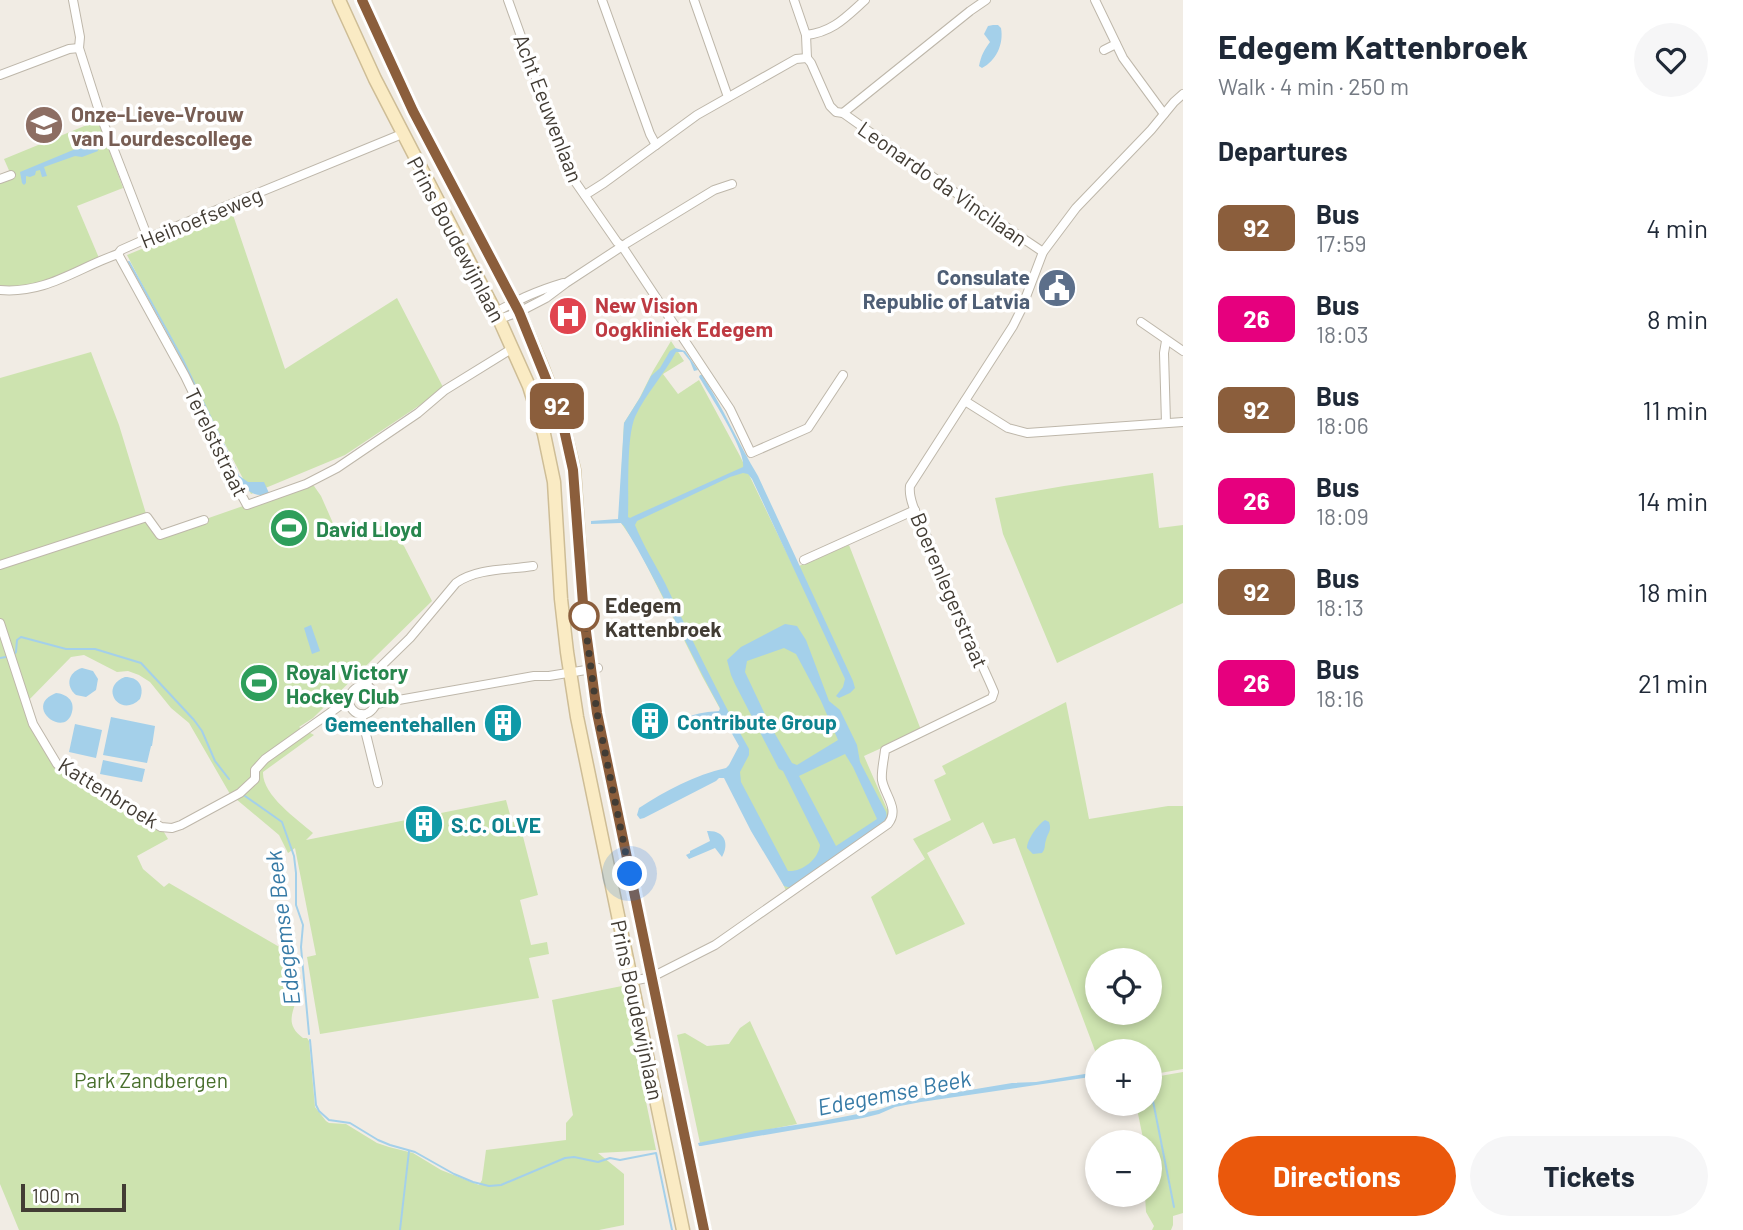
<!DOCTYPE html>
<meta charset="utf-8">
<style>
body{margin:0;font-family:Barlow,sans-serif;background:#f6f6f7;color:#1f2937;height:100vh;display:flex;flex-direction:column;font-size:26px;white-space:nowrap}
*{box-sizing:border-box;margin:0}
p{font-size:23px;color:#747a83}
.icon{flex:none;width:38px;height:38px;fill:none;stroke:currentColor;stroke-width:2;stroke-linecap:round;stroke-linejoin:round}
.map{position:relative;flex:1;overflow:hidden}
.sheet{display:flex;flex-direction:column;background:#fff;width:560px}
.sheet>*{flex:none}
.badge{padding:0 14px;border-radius:10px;font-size:24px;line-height:46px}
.controls{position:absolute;left:1085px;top:948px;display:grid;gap:14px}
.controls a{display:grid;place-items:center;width:77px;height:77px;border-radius:50%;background:#fff;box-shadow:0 4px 10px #0003;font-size:35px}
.scale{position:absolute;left:21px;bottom:18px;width:105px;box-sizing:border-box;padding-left:7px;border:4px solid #423c34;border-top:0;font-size:19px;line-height:24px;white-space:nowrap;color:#423c34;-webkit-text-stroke:5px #fff;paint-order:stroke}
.you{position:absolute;width:35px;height:35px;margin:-18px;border:5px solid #fff;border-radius:50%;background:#1a73e8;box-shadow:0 0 0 10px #1a73e833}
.map>.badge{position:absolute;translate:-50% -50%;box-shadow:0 0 0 4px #fff}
h2{padding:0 35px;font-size:26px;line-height:63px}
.round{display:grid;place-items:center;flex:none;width:74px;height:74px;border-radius:37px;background:#f6f6f7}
.head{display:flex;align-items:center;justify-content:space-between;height:119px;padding:0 35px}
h1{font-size:33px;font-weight:700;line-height:52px}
.button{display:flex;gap:14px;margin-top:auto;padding:14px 35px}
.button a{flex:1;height:80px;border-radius:42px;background:#ea580c;color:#fff;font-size:28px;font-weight:700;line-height:80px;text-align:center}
.button a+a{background:#f6f6f7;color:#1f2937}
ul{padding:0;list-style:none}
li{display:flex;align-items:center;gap:21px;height:91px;padding:0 35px}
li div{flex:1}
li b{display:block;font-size:26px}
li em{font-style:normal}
li .badge{min-width:77px;font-weight:700;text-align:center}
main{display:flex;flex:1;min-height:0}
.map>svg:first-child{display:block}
.green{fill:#cde3af;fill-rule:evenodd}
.water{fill:#a4d0ea;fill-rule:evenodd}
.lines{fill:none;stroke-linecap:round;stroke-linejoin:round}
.stream{stroke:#a4d0ea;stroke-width:2}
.street-casing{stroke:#beb7aa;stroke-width:10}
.secondary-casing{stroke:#cebd96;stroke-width:15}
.street{stroke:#fff;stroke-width:8}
.secondary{stroke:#faebc4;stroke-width:12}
.line-casing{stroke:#fff;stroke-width:16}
.line{stroke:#8b5e3c;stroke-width:10}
.walk{stroke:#423c34;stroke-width:7;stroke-dasharray:0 12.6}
.stop-dot{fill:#fff;stroke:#8b5e3c;stroke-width:3.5}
.labels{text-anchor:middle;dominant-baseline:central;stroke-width:7;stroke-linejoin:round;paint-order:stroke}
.street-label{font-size:21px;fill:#423c34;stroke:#fff}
.education-label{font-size:21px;font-weight:bold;fill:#785e54;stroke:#fff;text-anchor:start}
.service-label{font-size:21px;font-weight:bold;fill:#4e5e75;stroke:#fff;text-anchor:end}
.health-label{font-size:21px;font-weight:bold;fill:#be3a42;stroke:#fff;text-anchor:start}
.leisure-label{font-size:21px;font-weight:bold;fill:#27864d;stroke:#fff;text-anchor:start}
.stop-label{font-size:21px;font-weight:bold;fill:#423c34;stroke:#fff;text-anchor:start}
.culture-label{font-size:21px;font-weight:bold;fill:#0d838f;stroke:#fff;text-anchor:start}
.park-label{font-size:21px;fill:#486f2c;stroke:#fff}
.water-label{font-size:23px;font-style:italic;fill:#367aa6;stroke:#fff}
</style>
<main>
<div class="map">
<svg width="1183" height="1230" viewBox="0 0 1183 1230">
<rect width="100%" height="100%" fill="#f1ece4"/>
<g class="green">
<polygon points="99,120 123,188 77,206 99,258 56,277 22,288 0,287 0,182 11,175 4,159"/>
<polygon points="232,212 285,369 397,298 444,389 345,455 251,494 127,255"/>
<polygon points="671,341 684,361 663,374 678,394 699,380 740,456 794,568 849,545 921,730 864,756 887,809 893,809 891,820 788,895 731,770 747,758 702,676 637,546 619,520 624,423 639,399 653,371"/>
<path d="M91 352 119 425 147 517 160 535 306 484 314 486 321 496 340 539 384 525 404 546 432 601 313 718 299 727 314 735 263 772C262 795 297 819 313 833L306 840 506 800 512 822 519 821 538 895 520 900 531 945 547 942 549 954 529 958 539 998 320 1034 307 957 316 955 295 848 288 853 279 835 230 794 189 723 171 708 150 682 139 675 128 671 117 672 84 655 71 657 25 704 57 764 161 827 168 839 137 856 143 869 164 887 169 883 288 952C292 963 298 974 298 985 299 1008 280 1021 303 1038H307L309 1041 315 1107 326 1121 329 1123 346 1124 377 1143 389 1147 413 1153 441 1170 479 1185 482 1180 486 1150 566 1140V1123L573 1115 552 1000 622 986 656 1150 598 1153 624 1174V1225L599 1230H19L0 1184V378Z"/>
<polygon points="1153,473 1159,528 1183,525 1183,603 1057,663 1003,534 995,498 1064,486"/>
<path d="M1066 702 1089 819 1168 806H1183V1069L1160 1073 1150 1071V1052H1097V1056L1015 838 993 844 983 822 927 853 965 924 896 955 871 897 925 859 913 839 951 820 934 780 946 774 942 766ZM1097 961H1150V1013H1097Z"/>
<polygon points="750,1021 797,1124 700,1143 677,1035 685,1033 707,1046 729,1044 740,1028"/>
<polygon points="1183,1072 1183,1213 1173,1216 1173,1225 1171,1230 1152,1230 1154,1226 1146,1212 1145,1195 1150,1195 1150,1143 1144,1143 1136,1104 1150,1104 1150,1075 1160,1076"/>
</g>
<g class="water">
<path d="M993 25H998L1001 28C1004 44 996 61 982 68L979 66C981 56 984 50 990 42L984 34 988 26Z"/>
<polygon points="90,143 91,146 96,145 98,151 82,157 75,156 44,167 47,176 42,177 40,170 36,171 35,175 30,177 26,176 26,183 24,185 22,183 20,172"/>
<path d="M675 348 685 351 698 370 694 371 690 361 683 352H676C664 375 646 393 635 417 626 439 629 492 628 517L630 518 634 516 743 467C746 450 710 395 699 377L700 375H702C723 407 738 443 758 476L853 681 855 688 850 693 839 698 836 696 843 687 845 679 752 479 748 474 743 473 730 477 637 521 635 525C643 545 655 564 665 583 692 640 718 694 749 749V755L740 772 741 782 788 871C802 872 818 860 820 845L783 771 779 769 735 684 731 675 727 660 741 647 785 624 797 626 806 640 829 701 840 710 857 745 860 762 886 812 887 818 881 825 795 884 791 888 784 886 751 831 724 778H719L716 781 644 818 640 819 637 815 639 808C665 791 695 775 726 768L729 765 739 746 722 716 707 718 682 728 679 727 678 725C686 714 705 712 719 711L720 708C687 648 660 585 624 526L621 523 591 524V521L618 519 624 423 641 396 651 376 660 368 670 351ZM784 648 796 654 821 701 838 740 797 765 792 763 771 727 745 672 747 661ZM845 754 853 767 877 819 836 846 799 776Z"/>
<path d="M238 475 248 482H264L269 493C255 500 242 488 238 475Z"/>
<polygon points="311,625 320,651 312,654 304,628"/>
<path d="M82 668 93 671 98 679 96 690 86 697 76 695C65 686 68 672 82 668Z"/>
<path d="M125 677C138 677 145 686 140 699 120 719 98 687 125 677Z"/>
<path d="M56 693C66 694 75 700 72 712 65 740 22 706 56 693Z"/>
<polygon points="111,717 155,726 152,746 151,746 147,763 103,755"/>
<polygon points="75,724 102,730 96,758 69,752"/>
<polygon points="103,760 145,769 142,782 100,774"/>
<path d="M1045 820 1049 822C1052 831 1048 832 1046 840 1044 846 1046 848 1042 853L1033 854 1027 848C1027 840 1038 824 1045 820Z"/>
<path d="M707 831C724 830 730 843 722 857L715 848 689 859 686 855 690 853V851L710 841Z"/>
<polygon points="1097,1072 1097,1076 921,1102 895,1107 879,1114 863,1118 701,1146 699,1146 698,1143 755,1131 822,1121 878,1110 904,1101 1012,1083 1036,1082"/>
</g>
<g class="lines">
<g class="stream">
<polyline points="129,262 182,358 238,475"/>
<polyline points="13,655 16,652 17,640 21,637 66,649 95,649 141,663 194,720 202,731 215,761 229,779"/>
<polyline points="0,658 6,657"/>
<polyline points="245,796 282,822 294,856 296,873 296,905 303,925 301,947 309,1034"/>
<polyline points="310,1040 316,1105 319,1111 329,1120 350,1123 378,1140 390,1145 415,1152 454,1174 473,1182 489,1186 501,1185 565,1158 574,1157 598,1162 610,1158 620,1160 656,1153 672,1230"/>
<polyline points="1150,1086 1174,1207"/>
<polyline points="400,1230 409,1151"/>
</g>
<g class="street-casing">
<g id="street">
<polyline points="73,0 80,37 79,48 100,114 148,238"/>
<polyline points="508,0 566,162 574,180 617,242 622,246 730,409 751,453 808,428 843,375"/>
<polyline points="602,0 650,134 656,145"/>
<polyline points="694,0 728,97"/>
<polyline points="794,0 806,35 807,58"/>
<polyline points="1095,0 1123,58 1164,114"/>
<path d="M806 35C833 32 846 17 865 0"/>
<polyline points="1104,50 1116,44"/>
<polyline points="807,58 811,63 830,106 836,112 843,113 950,189 1043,252"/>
<polyline points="0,75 69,49 79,48"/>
<polyline points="843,113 970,11 986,0"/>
<polyline points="0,179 11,175"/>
<polyline points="585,195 604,183 697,115 796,59 807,58"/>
<path d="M118 254 185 376 214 436C221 460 235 483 247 505L306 484 337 468 418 413 445 390 513 348"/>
<path d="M0 290C46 294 77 268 118 254L121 250 148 238 402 134"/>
<path d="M496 312C520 299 536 291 563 283"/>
<polyline points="499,319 519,312 546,298 566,283 627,243 714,190 732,184"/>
<polyline points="1141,322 1183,351"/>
<polyline points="965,401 1008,428 1027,433 1183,422"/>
<polyline points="1166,423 1164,353 1166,341"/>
<polyline points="804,560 915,510"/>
<polyline points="0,565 147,517 160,535 204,520"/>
<path d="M0 623 33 724 57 764 161 827 172 828 181 825 240 793 255 779V770L265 759 348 700C354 679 378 682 376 704"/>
<path d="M366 686 371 676 410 638 456 583C477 568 508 570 533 566"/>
<path d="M348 700C352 717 368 720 376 704L534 676H549L598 668"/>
<polyline points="361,714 378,783"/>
<path d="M632 981 652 977 715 945 888 824C900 809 885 796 882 780 881 771 884 760 885 750L992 698 994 692C975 648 954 607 936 563 933 539 907 508 910 486L1013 326 1021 310 1043 252 1076 208 1151 130 1174 102 1183 94"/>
</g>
</g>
<g class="secondary-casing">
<g id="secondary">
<polyline points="339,0 375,79 499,319 529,386 544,434 554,482 561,599 567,652 577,717 683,1230"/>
<polyline points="362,0 413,111 519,312 543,369 561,416 574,470 584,617 597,713 704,1230"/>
</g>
</g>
<use href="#street" class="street"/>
<use href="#secondary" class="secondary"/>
</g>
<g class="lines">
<g class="line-casing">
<polyline id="line" points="362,0 413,111 519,312 561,416 573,470 584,617 597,713 704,1230"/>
</g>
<use href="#line" class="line"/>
<polyline class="walk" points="584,616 597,713 630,874"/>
</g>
<defs>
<g id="school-disc" transform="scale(2.0125)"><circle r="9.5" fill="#8d6e63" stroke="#fff"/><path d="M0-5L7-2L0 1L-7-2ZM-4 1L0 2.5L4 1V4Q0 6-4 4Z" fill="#fff"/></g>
<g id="civic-disc" transform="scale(2.0125)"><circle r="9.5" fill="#5c6f8a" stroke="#fff"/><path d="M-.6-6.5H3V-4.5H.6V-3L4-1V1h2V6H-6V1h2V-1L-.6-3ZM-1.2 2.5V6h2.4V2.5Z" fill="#fff"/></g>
<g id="hospital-disc" transform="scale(2.0125)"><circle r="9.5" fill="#e0444e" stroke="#fff"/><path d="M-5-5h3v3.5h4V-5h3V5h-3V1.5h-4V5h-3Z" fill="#fff"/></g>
<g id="stadium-disc" transform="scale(2.0125)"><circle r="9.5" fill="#2e9e5b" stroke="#fff"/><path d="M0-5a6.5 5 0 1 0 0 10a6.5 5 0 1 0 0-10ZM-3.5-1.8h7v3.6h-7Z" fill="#fff"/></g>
<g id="building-disc" transform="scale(2.0125)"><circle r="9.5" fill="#0f9aa8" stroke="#fff"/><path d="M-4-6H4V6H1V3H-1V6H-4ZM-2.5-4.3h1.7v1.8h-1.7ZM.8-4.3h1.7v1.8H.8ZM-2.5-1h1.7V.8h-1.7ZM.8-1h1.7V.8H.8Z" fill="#fff"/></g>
</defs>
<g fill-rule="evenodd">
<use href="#school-disc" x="44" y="125"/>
<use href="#civic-disc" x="1057" y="288"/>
<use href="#hospital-disc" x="568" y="316"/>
<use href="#stadium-disc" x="289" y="528"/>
<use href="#stadium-disc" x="259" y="683"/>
<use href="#building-disc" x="650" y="721"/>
<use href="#building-disc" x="503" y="723"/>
<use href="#building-disc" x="424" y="824"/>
</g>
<circle class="stop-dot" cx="584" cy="616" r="14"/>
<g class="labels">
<g class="street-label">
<text transform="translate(549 108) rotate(69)">Acht Eeuwenlaan</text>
<text transform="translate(943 183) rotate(35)">Leonardo da Vincilaan</text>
<text transform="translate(201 217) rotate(-22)">Heihoefseweg</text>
<text transform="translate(457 239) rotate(62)">Prins Boudewijnlaan</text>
<text transform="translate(217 442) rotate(64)">Terelststraat</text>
<text transform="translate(950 590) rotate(67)">Boerenlegerstraat</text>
<text transform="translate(109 792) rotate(32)">Kattenbroek</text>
<text transform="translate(638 1010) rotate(78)">Prins Boudewijnlaan</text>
</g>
<g class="education-label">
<text x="71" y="113">Onze-Lieve-Vrouw<tspan x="71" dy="24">van Lourdescollege</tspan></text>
</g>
<g class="service-label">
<text x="1030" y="276">Consulate<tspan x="1030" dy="24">Republic of Latvia</tspan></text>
</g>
<g class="health-label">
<text x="595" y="304">New Vision<tspan x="595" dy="24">Oogkliniek Edegem</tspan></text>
</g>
<g class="leisure-label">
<text x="316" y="528">David Lloyd</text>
<text x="286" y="671">Royal Victory<tspan x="286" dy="24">Hockey Club</tspan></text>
</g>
<g class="stop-label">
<text x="605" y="604">Edegem<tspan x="605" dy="24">Kattenbroek</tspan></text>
</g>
<g class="culture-label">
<text x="677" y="721">Contribute Group</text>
<text x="476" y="723" text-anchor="end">Gemeentehallen</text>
<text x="451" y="824">S.C. OLVE</text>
</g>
<g class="park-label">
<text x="151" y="1079">Park Zandbergen</text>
</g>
<g class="water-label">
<text transform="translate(282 928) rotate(-97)">Edegemse Beek</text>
<text transform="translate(894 1092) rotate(-11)">Edegemse Beek</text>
</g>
</g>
</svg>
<div class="controls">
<a><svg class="icon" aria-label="locate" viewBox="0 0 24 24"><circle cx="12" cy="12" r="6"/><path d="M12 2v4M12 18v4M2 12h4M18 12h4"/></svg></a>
<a>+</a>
<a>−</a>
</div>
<div class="scale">100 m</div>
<div class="you" style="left:630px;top:874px"></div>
<b class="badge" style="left:557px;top:406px;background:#8b5e3c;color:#fff">92</b>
</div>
<section class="sheet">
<div class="head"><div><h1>Edegem Kattenbroek</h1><p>Walk · 4 min · 250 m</p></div><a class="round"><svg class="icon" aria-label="heart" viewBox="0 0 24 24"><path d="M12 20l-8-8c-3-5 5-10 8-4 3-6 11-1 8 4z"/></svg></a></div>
<h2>Departures</h2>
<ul>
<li><span class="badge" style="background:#8b5e3c;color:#fff">92</span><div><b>Bus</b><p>17:59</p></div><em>4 min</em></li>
<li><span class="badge" style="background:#e6007e;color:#fff">26</span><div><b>Bus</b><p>18:03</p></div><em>8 min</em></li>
<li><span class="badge" style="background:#8b5e3c;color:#fff">92</span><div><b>Bus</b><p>18:06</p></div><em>11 min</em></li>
<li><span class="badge" style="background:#e6007e;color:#fff">26</span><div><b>Bus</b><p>18:09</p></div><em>14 min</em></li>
<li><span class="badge" style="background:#8b5e3c;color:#fff">92</span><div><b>Bus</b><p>18:13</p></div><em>18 min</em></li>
<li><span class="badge" style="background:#e6007e;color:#fff">26</span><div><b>Bus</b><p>18:16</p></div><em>21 min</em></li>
</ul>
<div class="button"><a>Directions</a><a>Tickets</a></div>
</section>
</main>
